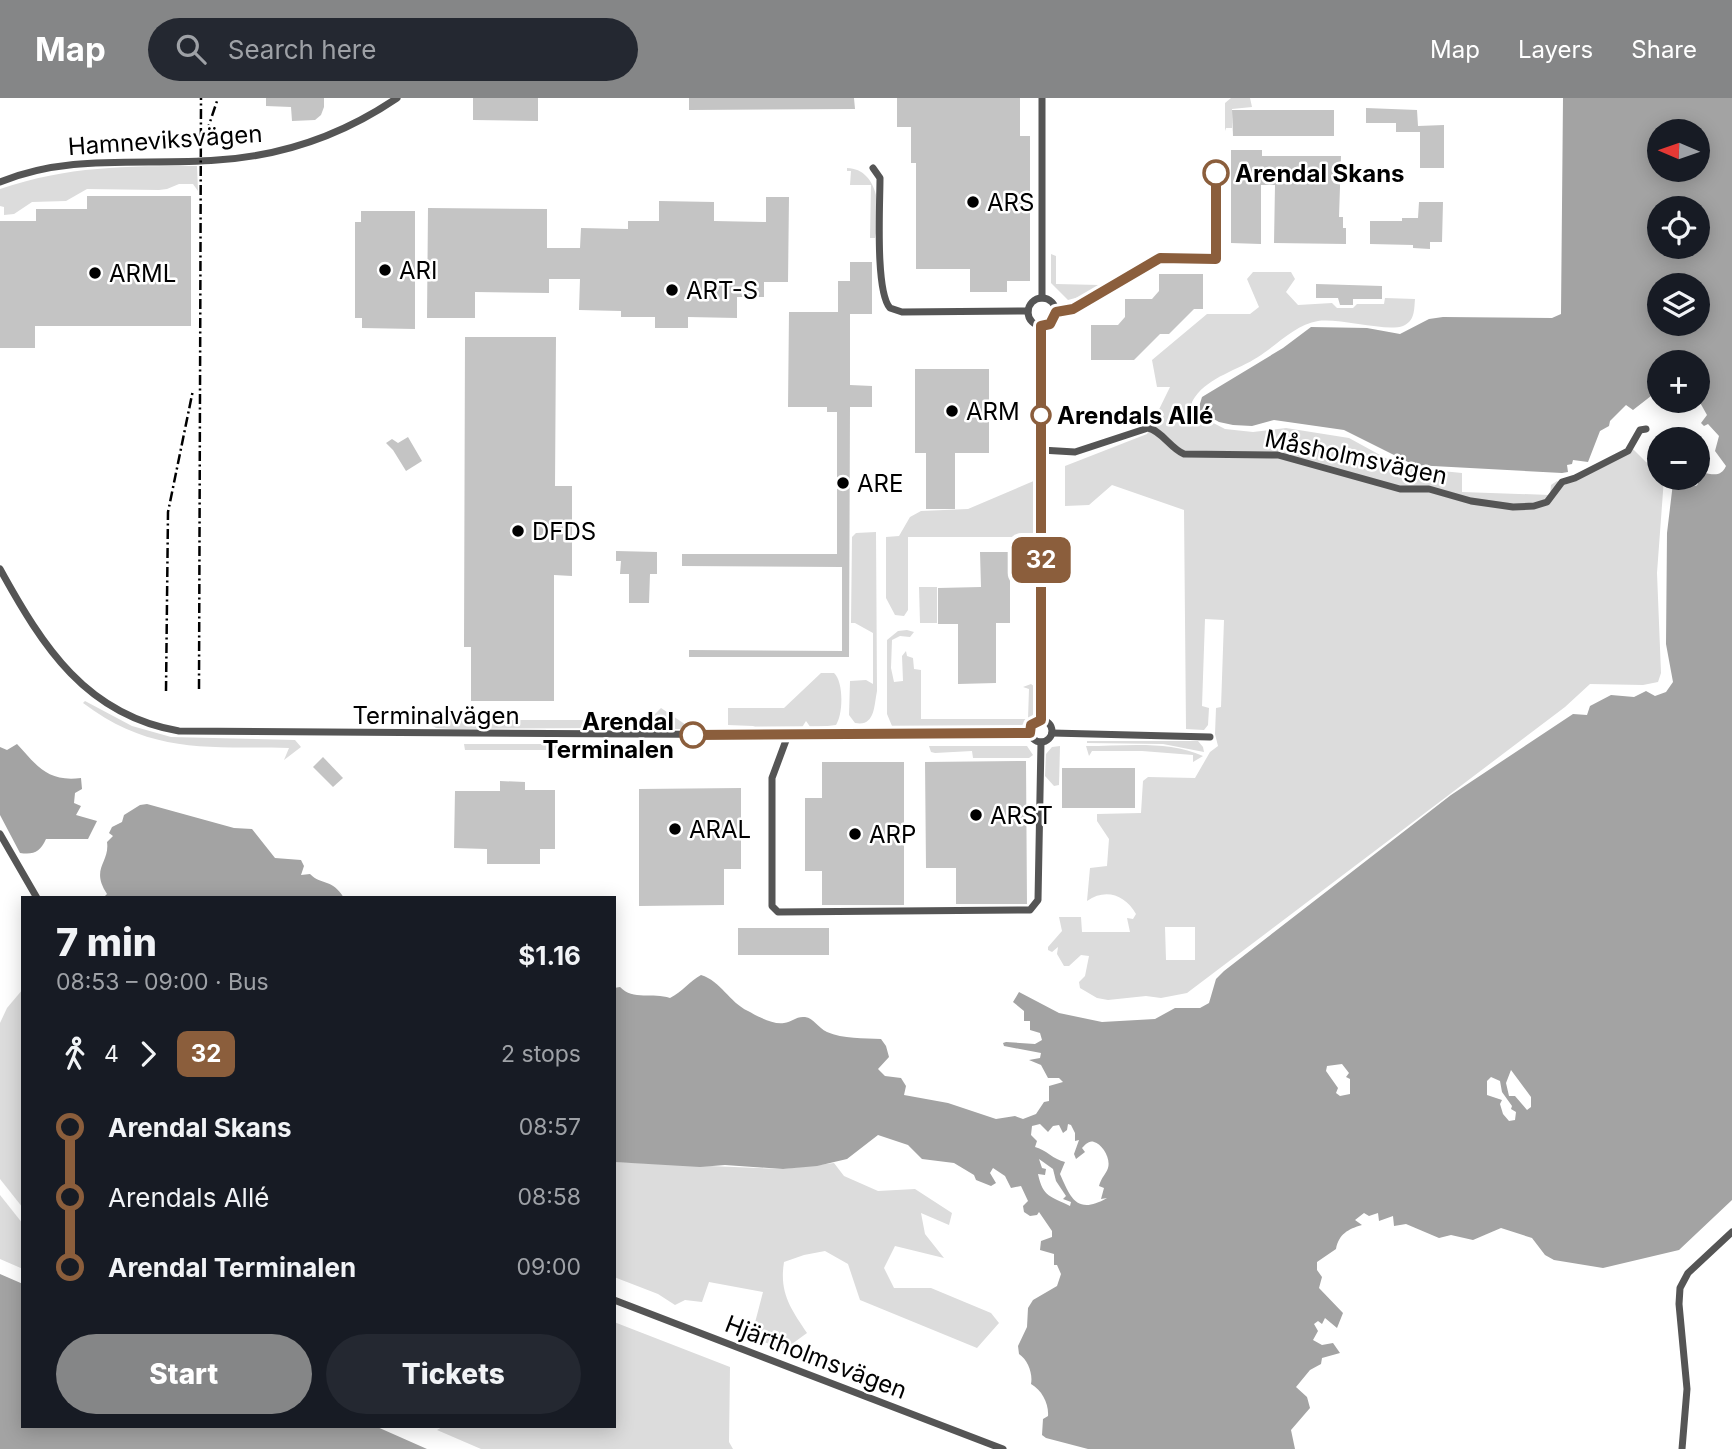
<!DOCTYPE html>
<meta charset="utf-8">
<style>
body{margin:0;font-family:Inter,sans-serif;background:#242831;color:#f1f3f6;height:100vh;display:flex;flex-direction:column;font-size:26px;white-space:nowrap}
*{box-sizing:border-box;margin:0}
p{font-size:23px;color:#9ea1a6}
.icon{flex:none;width:38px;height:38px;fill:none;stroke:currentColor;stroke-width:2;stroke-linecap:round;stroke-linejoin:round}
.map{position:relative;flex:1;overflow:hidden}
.sheet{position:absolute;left:21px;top:798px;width:595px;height:532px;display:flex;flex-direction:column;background:#171b24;border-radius:0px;box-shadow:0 4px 18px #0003}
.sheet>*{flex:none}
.badge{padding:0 14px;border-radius:10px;font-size:24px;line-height:46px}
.needle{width:46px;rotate:272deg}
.controls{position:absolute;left:1647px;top:21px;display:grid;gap:14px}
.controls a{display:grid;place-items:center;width:63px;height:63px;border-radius:50%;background:#171b24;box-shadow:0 4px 18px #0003;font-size:35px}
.map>.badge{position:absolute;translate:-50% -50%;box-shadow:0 0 0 4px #fff}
.legs{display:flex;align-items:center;gap:10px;height:77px;padding:0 35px;font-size:23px}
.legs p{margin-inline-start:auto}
.overview{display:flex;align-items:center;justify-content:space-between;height:119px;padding:0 35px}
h1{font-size:38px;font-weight:800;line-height:52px}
.primary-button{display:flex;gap:14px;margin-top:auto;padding:14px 35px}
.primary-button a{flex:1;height:80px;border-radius:42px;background:#858687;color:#fff;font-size:28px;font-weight:800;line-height:80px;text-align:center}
.primary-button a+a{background:#242831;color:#f1f3f6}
ul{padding:0 35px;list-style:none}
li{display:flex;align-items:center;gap:24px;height:70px;font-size:26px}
li i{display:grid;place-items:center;width:10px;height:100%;margin:0 9px;background:currentColor}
li i::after{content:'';width:18px;height:18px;margin:-9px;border:5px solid;border-radius:50%;background:#171b24}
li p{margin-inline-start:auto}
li:first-child i{background:linear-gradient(#0000 50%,currentColor 0)}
li:last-child i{background:linear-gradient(currentColor 50%,#0000 0)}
header{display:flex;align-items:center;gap:42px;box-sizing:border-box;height:98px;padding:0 35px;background:#858687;color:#fff}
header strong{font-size:33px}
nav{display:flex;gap:38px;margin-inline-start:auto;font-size:24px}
.search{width:490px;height:63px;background:#242831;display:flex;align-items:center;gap:18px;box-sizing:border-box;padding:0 24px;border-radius:38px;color:#9ea1a6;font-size:26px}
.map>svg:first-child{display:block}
.green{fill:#dcdcdc;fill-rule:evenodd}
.water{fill:#a3a3a3;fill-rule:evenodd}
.building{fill:#c4c4c4}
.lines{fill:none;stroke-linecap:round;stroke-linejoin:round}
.minor{stroke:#555;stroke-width:7}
.rail{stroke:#000;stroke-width:2.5;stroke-dasharray:10 3.5 2 3.5;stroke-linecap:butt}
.line-1-casing{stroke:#fff;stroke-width:16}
.line-1{stroke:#8b5e3c;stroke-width:10}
.stop-1-dot{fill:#fff;stroke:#8b5e3c;stroke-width:3.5}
.poi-dot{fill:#000;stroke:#fff;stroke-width:2.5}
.labels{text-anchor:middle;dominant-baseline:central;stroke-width:5;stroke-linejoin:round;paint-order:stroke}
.street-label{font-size:24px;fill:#000;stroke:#fff}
.stop-label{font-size:24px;font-weight:bold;fill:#000;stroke:#fff;text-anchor:start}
.poi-label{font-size:24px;fill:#000;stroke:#fff;text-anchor:start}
</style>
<header>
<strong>Map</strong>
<div class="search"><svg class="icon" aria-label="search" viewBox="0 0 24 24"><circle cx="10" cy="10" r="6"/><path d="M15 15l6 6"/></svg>Search here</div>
<nav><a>Map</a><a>Layers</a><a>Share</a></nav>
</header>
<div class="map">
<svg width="1732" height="1351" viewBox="0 0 1732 1351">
<rect width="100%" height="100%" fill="#fff"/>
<g class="green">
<polygon points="1231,0 1250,0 1252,9 1232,11 1232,30 1226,30 1225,33 1225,5"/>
<path d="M197 68 198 93 193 86H179L167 91 159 92 87 91 66 103 32 104 14 116 4 117V109L0 108V91C68 68 126 68 197 68Z"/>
<path d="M847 70C880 71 882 117 875 140H870L871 87H850L851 73H847Z"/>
<polygon points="1051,156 1056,158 1056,186 1100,187 1079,199 1068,202 1051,185"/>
<path d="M1253 174H1291L1295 181 1286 194 1298 207 1332 205 1337 210H1353L1357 206H1384L1385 200 1415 201C1414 212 1415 223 1403 228 1386 234 1340 220 1318 223 1296 226 1276 248 1258 259 1238 272 1209 279 1195 299 1191 304 1191 308 1192 314L1225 331 1253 334 1286 330 1349 340 1402 369 1462 375V394L1550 397 1551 387 1557 383 1565 387 1633 351 1646 364 1659 370V380H1664L1657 475 1661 575 1658 584 1643 587 1590 586 1565 609 1187 895 1161 900 1146 898 1108 902 1097 900 1080 890 1079 884 1085 878 1089 858 1081 857 1069 868H1064L1057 856 1058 849 1052 854 1048 852V849L1062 833 1059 819H1081L1082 834H1130L1127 820 1133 821 1136 816C1125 797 1106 790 1087 803L1090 770 1107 768 1109 741 1097 723V716L1141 715 1143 683 1148 679 1195 680 1210 654 1218 648 1215 636 1216 610 1221 609 1224 522 1205 521 1202 608 1209 610 1208 627 1204 632 1186 631 1184 412 1112 387 1089 407 1065 408V368L1147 336 1170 289H1157L1152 262 1207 216H1250L1259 209 1247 181ZM1165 829H1195V862H1166Z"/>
<polygon points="1036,382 1036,435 1032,439 908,439 908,512 904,518 895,517 886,500 886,439 899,438 910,419 921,413 968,411"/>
<path d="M876 434 877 593C874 608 875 629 855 625L849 617 850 583 866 582 873 586V535L855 525H851L852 439 856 435Z"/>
<polygon points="919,489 937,489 937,525 920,525"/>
<path d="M907 532 914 534 910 539 900 538 892 542 891 570 894 584 903 583 902 558 906 553 907 558 913 560 914 571 921 572V621H1028L1029 591 1023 589 1031 586 1035 589C1035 599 1037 613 1030 622 1018 637 926 632 904 632L892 628 887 616V542L898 533Z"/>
<path d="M821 575H834C844 584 843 617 836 627L811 630 806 623 801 631 762 632 753 628 728 627V610H784Z"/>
<path d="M85 603 132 628 171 639 295 642 301 649 284 662 289 650C208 648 152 657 83 605Z"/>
<polygon points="661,610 692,631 666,631 660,629 654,617"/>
<polygon points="425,622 607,622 601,630 452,631 436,630"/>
<polygon points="1087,643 1198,643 1203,649 1204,654 1163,646 1087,645"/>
<polygon points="464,646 618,646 623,650 618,657 584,652 465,652"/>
<polygon points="929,648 1027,648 1033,657 1029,660 973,660 972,653 935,655 931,654"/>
<polygon points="1060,648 1059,687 1054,688 1045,678 1046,656 1052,649"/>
<path d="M1086 648C1124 648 1168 642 1203 658L1193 664V657L1142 653H1092L1089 658Z"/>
<polygon points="23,891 23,1110 0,1081 0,925 7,910"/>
<path d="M614 1064 783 1071 834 1065 844 1078 878 1093 915 1091 952 1115 949 1127 921 1115 925 1136 944 1160 895 1148 884 1170 894 1190H931L991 1215 999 1225 977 1250 860 1202 848 1166 825 1153 804 1157 784 1164C779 1195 791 1211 807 1235L785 1251 751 1240 763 1194 709 1184 702 1204 685 1202 675 1207 658 1196 614 1179Z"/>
<polygon points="0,1097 23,1126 23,1171 0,1161"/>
<polygon points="614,1224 730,1269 729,1344 733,1351 481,1351 437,1332 444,1328 614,1328"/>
</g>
<g class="water">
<path d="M1563 0H1732V1102L1679 1152 1603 1170 1554 1162 1545 1157 1532 1140 1501 1130 1473 1142 1451 1137 1439 1140 1406 1126 1394 1128 1393 1118 1379 1123 1378 1115 1369 1118 1364 1115 1355 1122 1362 1127C1348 1131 1339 1136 1336 1151L1317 1164V1172L1322 1179 1319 1190 1343 1215 1337 1230 1325 1220 1322 1226 1318 1223 1314 1226 1318 1233 1313 1242 1322 1247 1333 1245 1340 1255 1322 1260 1321 1266 1310 1272 1296 1289 1307 1299 1310 1310 1291 1332 1295 1351H1088L1046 1340 1042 1337 1043 1321 1048 1318C1049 1306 1042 1292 1031 1286 1033 1276 1028 1262 1019 1256L1018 1248 1027 1229 1028 1210 1033 1202 1057 1188 1061 1176 1057 1167H1054V1156L1040 1152 1041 1143 1052 1139V1133L1039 1114 1037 1117 1030 1118 1024 1114 1023 1108 1028 1103 1021 1088 1011 1090 1005 1078 993 1070 990 1075 996 1085 991 1088 976 1082 974 1077 954 1065 922 1061 908 1047 878 1037 847 1061 817 1068 783 1071 725 1067 700 1069 614 1064V890L620 889C633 903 653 894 670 900 682 894 690 883 701 877 721 883 729 904 748 913 757 918 773 927 784 925 792 924 796 918 805 919 814 920 818 930 827 934 843 941 864 940 881 941L886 948 889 959 878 971 885 978 901 980 906 988 904 997 948 1005 996 1021 1015 1018 1023 1021 1036 1016 1044 1004 1049 1003V988L1063 984 1059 980H1048L1041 967 1029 962 1040 960 1041 955 1004 948 1003 945 1006 944 1035 946 1042 942 1040 935 1030 932V923H1024V913L1013 904 1019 894 1059 915 1102 924 1155 921 1175 910H1200L1209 905 1216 881 1224 873 1451 697 1573 616 1587 617 1590 608 1611 597 1634 599 1646 593 1655 598 1666 594 1673 584 1666 546 1667 435 1673 385 1676 381 1696 388 1698 386V377L1702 374C1713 377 1721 379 1726 368L1715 353 1719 338 1708 326 1704 328 1701 325 1707 317 1698 301V264H1659V303H1670V306H1658L1656 299 1651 298 1633 312 1626 307 1610 323 1609 328 1600 333 1588 364 1573 362 1572 366 1567 367 1568 374 1562 375 1414 367 1344 332 1274 322 1252 328 1233 327 1219 324 1198 312 1202 299 1283 250 1311 229 1367 230 1400 236 1429 221 1443 219 1552 220 1561 216ZM1659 33H1698V72H1659ZM1659 110H1698V149H1659ZM1659 187H1698V226H1659ZM1342 966 1349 975 1346 979 1350 981V996L1340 998 1336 995 1338 990 1326 973 1327 968ZM1511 972 1531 999V1009L1527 1012 1515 998H1509L1506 985ZM1491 979 1500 983 1502 994 1512 1008 1511 1011 1516 1014 1515 1022 1509 1023 1503 1016 1500 1006 1502 1002 1487 997V983ZM1040 1026 1048 1034 1053 1028 1059 1027 1063 1035 1067 1032 1068 1026 1071 1027 1075 1035V1043L1079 1042 1074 1056 1076 1061 1085 1054 1082 1050C1085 1047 1089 1042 1094 1044 1102 1046 1111 1060 1108 1070 1106 1076 1101 1080 1099 1088L1104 1090 1101 1101 1107 1100C1076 1118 1070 1098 1060 1076L1065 1064C1054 1062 1045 1051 1035 1049L1037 1043 1031 1037 1032 1028ZM1039 1061 1053 1071 1056 1083 1066 1098 1063 1101 1071 1104 1070 1108C1051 1098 1043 1100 1038 1076L1045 1077 1046 1071 1042 1070Z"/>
<path d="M17 646C38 669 48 684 81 680L82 691 75 695 74 705 81 708 76 717 97 723 88 741H46C40 754 34 757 20 755L0 717V649L7 652Z"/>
<path d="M147 706 234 730 252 731 275 760 301 762 304 768 301 777 310 776C322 788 332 780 344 800H103L107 796C90 770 110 765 107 744L113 738 109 735 112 729 122 724 124 717 140 707Z"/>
<polygon points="0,1176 23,1186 23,1328 375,1328 427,1351 0,1351"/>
</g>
<g class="building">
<polygon points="266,0 324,0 324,9 321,17 315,22 292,23 291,9 266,8"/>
<polygon points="473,0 538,0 538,23 473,22"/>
<polygon points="689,0 854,0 855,11 689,12"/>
<polygon points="897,0 1020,0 1020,38 1030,38 1030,183 1007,183 1007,194 970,194 970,171 916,171 916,65 911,65 911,29 897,29"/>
<polygon points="1366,10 1417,12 1418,28 1444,27 1444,70 1420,70 1420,34 1396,34 1396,25 1366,25"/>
<polygon points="1232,12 1334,12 1334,38 1233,38"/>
<polygon points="1231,52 1262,52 1262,58 1341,58 1339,119 1343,119 1343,130 1346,130 1346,146 1274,145 1275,87 1261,87 1261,146 1231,145"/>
<polygon points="87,98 191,98 191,228 35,228 35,250 0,250 0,123 36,123 36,111 87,111"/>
<polygon points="766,99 789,99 788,184 764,184 764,199 737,199 737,220 688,219 688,230 655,230 655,219 621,219 621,213 579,212 580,181 549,181 549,195 475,194 475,220 427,220 428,110 547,111 547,150 580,150 581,130 628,131 628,123 659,123 659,103 714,104 714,123 766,124"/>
<polygon points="1419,104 1443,104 1442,144 1430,144 1430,151 1413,150 1413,147 1370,146 1370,123 1402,123 1402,120 1418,120"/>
<polygon points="361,113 415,113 415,231 362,230 362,220 355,220 355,124 361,124"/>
<polygon points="850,164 872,164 872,216 850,216 850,287 872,288 872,309 850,309 849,559 689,559 689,552 842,553 842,469 682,468 682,456 837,456 837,314 827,314 827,309 788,309 789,214 838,214 838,183 850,183"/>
<polygon points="1159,176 1203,176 1203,211 1194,211 1169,236 1160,236 1134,262 1091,262 1091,227 1118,227 1125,219 1125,201 1152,201 1159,193"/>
<polygon points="1316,186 1382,188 1382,201 1353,201 1353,207 1340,207 1338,200 1316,200"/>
<polygon points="465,239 556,239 555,388 572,388 572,478 554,477 554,603 471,603 471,549 464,549"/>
<polygon points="915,271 989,271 989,355 955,355 955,411 926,411 926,355 915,355"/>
<polygon points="408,339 422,363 406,373 393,352 386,345 392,341 398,345"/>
<polygon points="616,453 657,454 657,476 650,476 649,505 629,505 629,476 620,476 621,463 616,463"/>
<polygon points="980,454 1010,454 1010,525 996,525 996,585 958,586 958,526 938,526 938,490 981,489"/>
<polygon points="323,659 343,680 333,689 313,669"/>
<polygon points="1026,663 1027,806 956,806 956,770 926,770 925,664"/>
<polygon points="822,664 904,664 904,807 822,807 822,773 805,773 805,700 822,700"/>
<rect x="1062" y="670" width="73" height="40"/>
<polygon points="500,683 525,684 525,692 555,692 555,751 540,751 540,766 487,766 487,751 454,750 455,693 500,693"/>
<polygon points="741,690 741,771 724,771 724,807 639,808 639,691"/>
<rect x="738" y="830" width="91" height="27"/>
</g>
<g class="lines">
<g class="minor">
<path d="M873 70 880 80C880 106 875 193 890 210L902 214 1028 213"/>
<path d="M0 84C70 55 144 68 217 62 282 58 344 36 397 0"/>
<circle cx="1042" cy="214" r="14"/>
<polyline points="1042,200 1042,0"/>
<path d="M1041 352 1075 354 1148 330C1162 333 1170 350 1184 356L1278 357 1400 391H1429L1471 403 1513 409 1534 408 1547 404 1562 384 1575 380 1628 353 1640 332 1646 331"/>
<path d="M0 471C43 549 86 617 179 633L788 637 1030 635"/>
<circle cx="1041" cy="633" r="11"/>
<polyline points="1041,622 1041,228"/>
<polyline points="1052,635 1210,639"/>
<polyline points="788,637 772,680 772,808 778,814 1030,812 1038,802 1041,644"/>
<polyline points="0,736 37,800"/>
<polyline points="614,1202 1003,1351"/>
<polyline points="1682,1351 1687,1291 1679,1206 1680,1190 1688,1175 1732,1134"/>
</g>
<g class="rail">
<polyline points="206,36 218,0"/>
<polyline points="199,591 201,0"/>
<polyline points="166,593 168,414 193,292"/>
</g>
</g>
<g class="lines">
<g class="line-1-casing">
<polyline id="line-1" points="693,637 1030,635 1031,627 1041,622 1041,228 1050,226 1056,214 1073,211 1160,160 1216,161 1216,75"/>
</g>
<use href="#line-1" class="line-1"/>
</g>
<g class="stop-1-dot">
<circle cx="1216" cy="75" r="12"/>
<circle cx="1041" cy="317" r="9"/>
<circle cx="693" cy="637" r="12"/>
</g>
<g class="poi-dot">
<circle cx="973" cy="104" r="7"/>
<circle cx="385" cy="172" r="7"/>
<circle cx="95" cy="175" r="7"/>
<circle cx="672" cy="192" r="7"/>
<circle cx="952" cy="313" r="7"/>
<circle cx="843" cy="385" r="7"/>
<circle cx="518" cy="433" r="7"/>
<circle cx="976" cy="717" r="7"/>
<circle cx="675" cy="731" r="7"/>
<circle cx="855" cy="736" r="7"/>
</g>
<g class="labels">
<g class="street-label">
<text transform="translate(165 42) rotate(-4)">Hamneviksvägen</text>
<text transform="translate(1356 359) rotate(12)">Måsholmsvägen</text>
<text x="436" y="617">Terminalvägen</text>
<text transform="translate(816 1259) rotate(21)">Hjärtholmsvägen</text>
</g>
<g class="stop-label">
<text x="1235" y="75">Arendal Skans</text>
<text x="1057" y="317">Arendals Allé</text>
<text x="674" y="623" text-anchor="end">Arendal<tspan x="674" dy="28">Terminalen</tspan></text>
</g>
<g class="poi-label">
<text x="987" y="104">ARS</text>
<text x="399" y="172">ARI</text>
<text x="109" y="175">ARML</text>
<text x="686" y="192">ART-S</text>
<text x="966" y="313">ARM</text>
<text x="857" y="385">ARE</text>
<text x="532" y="433">DFDS</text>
<text x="990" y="717">ARST</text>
<text x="689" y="731">ARAL</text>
<text x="869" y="736">ARP</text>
</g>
</g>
</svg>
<div class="controls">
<a><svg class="needle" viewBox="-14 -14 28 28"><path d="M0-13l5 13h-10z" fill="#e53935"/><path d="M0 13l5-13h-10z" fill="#9ea1a6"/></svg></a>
<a><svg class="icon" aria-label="locate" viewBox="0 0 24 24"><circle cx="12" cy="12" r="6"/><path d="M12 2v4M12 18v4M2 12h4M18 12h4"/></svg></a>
<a><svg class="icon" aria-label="layers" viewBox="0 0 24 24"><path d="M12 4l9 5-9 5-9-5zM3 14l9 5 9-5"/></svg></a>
<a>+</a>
<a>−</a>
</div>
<b class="badge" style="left:1041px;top:462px;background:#8b5e3c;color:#fff">32</b>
<section class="sheet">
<div class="overview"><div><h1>7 min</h1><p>08:53 – 09:00 · Bus</p></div><b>$1.16</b></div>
<div class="legs"><svg class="icon" aria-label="walk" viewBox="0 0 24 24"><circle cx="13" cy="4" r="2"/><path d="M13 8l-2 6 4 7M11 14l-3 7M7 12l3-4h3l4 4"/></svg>4<svg class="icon" aria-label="forward" viewBox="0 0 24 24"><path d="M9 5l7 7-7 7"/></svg><b class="badge" style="background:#8b5e3c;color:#fff">32</b><p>2 stops</p></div>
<ul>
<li><i style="color:#8b5e3c"></i><b>Arendal Skans</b><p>08:57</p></li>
<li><i style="color:#8b5e3c"></i><span>Arendals Allé</span><p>08:58</p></li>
<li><i style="color:#8b5e3c"></i><b>Arendal Terminalen</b><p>09:00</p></li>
</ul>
<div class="primary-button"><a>Start</a><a>Tickets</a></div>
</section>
</div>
